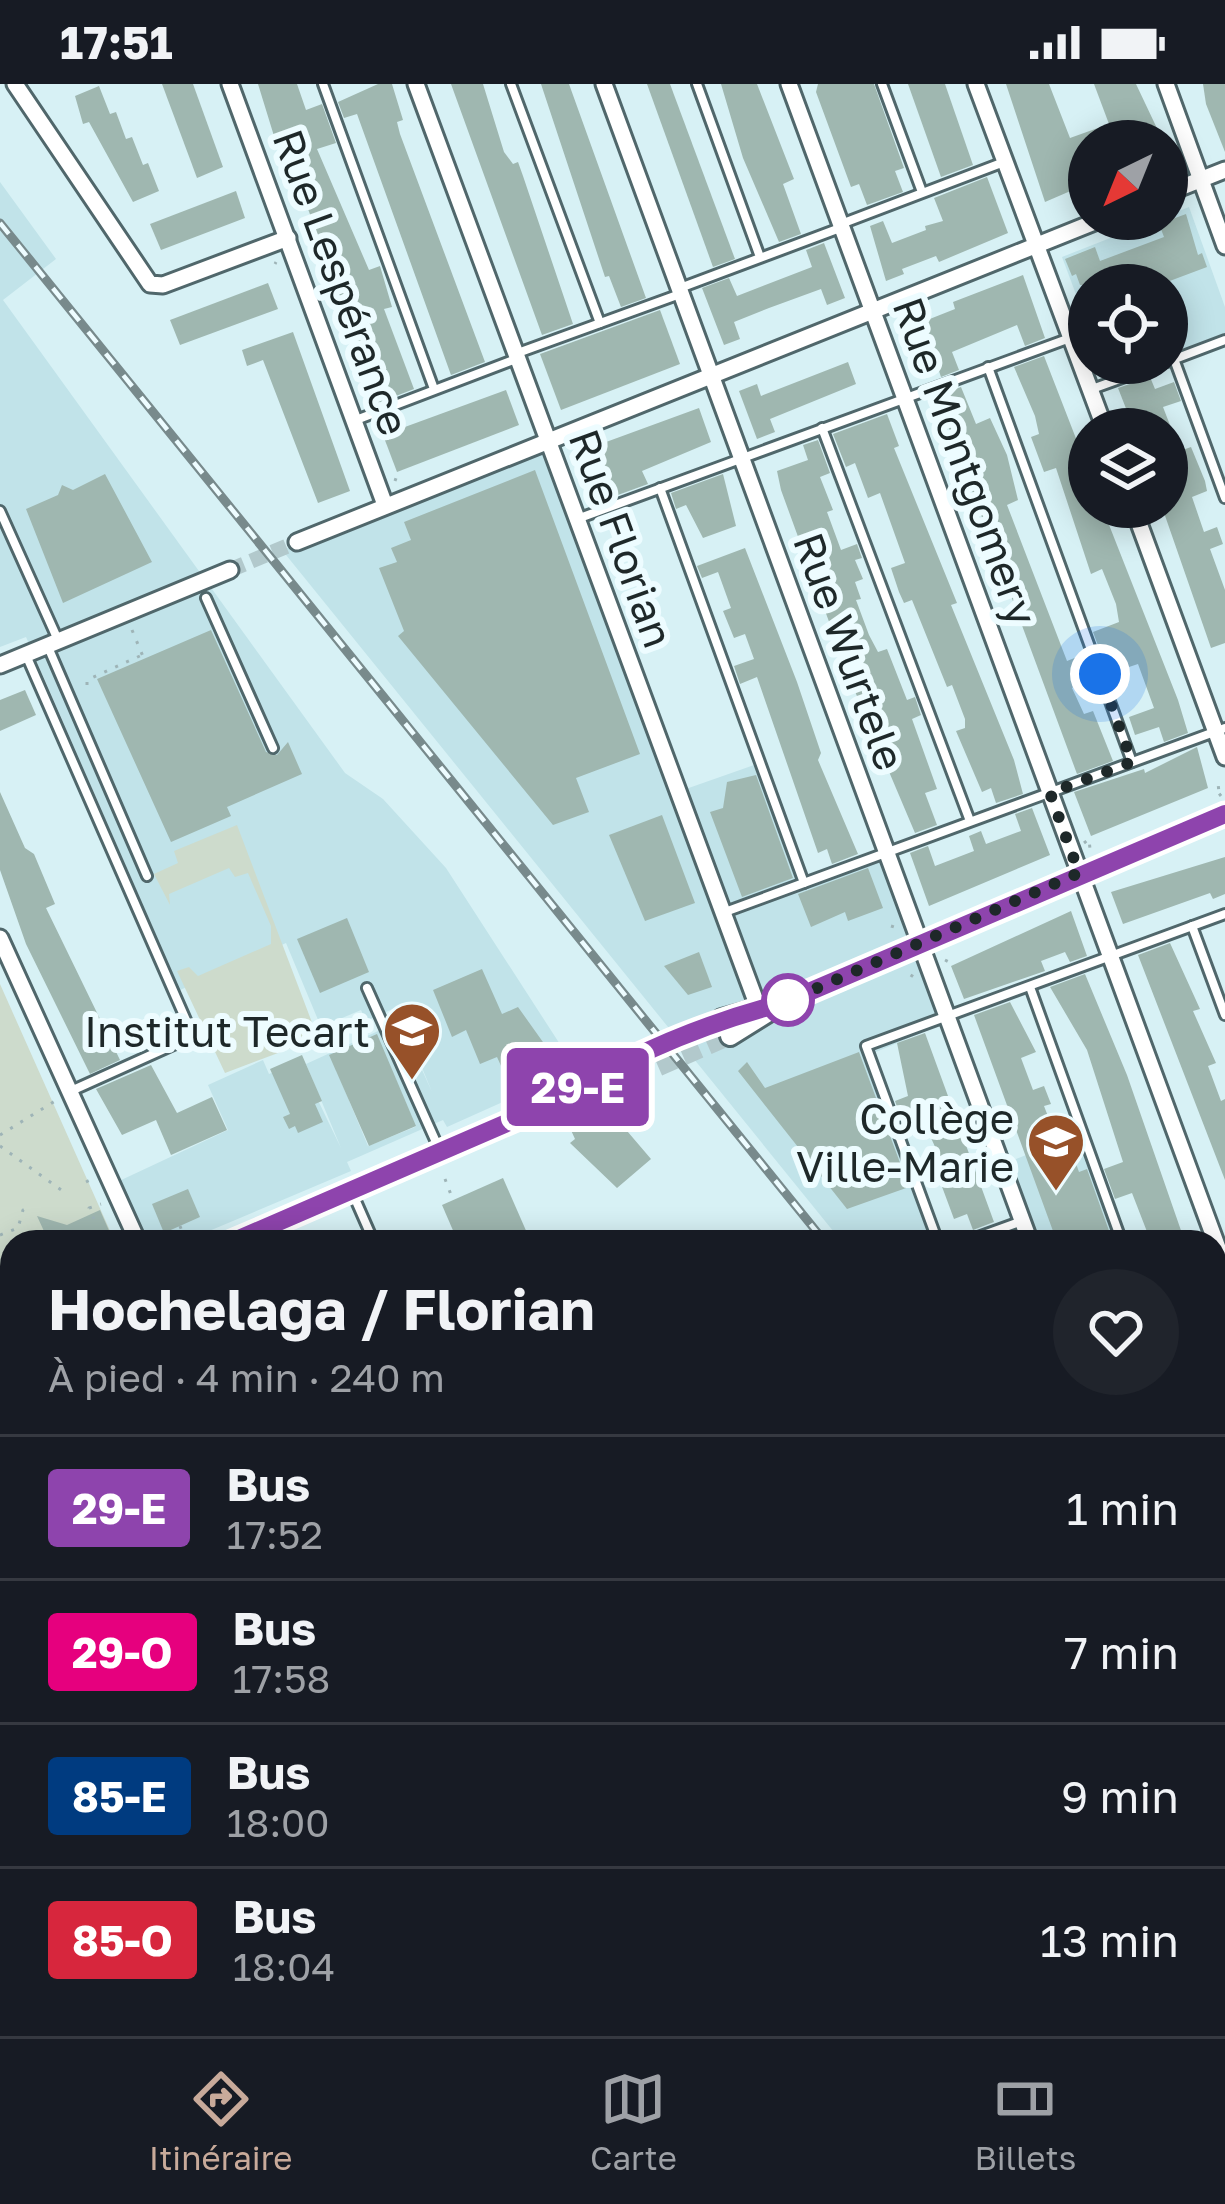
<!DOCTYPE html>
<html lang="fr">
<meta charset="utf-8">
<style>
body{margin:0;font-family:"Golos Text",sans-serif;background:#20242c;color:#f1f3f6;height:100vh;display:flex;flex-direction:column;font-size:45px;white-space:nowrap}
*{box-sizing:border-box;margin:0}
p{font-size:39px;color:#9ea1a6}
.icon{flex:none;width:66px;height:66px;fill:none;stroke:currentColor;stroke-width:2;stroke-linecap:round;stroke-linejoin:round}
.map{position:relative;flex:1;overflow:hidden}
.panel{position:absolute;left:0px;top:1146px;width:1227px;height:807px;display:flex;flex-direction:column;background:#171b24;border-radius:36px 36px 0 0;box-shadow:0 6px 30px #0003}
.panel>*{flex:none}
.badge{padding:0 24px;border-radius:9px;font-size:42px;line-height:78px}
.needle{width:78px;rotate:223deg}
.fabs{position:absolute;left:1068px;top:36px;display:grid;gap:24px}
.fabs a{display:grid;place-items:center;width:120px;height:120px;border-radius:50%;background:#171b24;box-shadow:0 6px 30px #0003;font-size:60px}
.you{position:absolute;width:60px;height:60px;margin:-30px;border:9px solid #fff;border-radius:50%;background:#1a73e8;box-shadow:0 0 0 18px #1a73e833}
.map>.badge{position:absolute;translate:-50% -50%;box-shadow:0 0 0 6px #fff}
.round{display:grid;place-items:center;flex:none;width:126px;height:126px;border-radius:63px;background:#20242c}
.headline{display:flex;align-items:center;justify-content:space-between;height:204px;padding:0 48px}
h1{font-size:57px;font-weight:700;line-height:90px}
ul{padding:0;list-style:none}
li{display:flex;align-items:center;gap:36px;height:144px;padding:0 48px;border-top:3px solid #363941}
li div{flex:1}
li b{display:block;font-size:45px}
li em{font-style:normal}
li .badge{min-width:132px;font-weight:700;text-align:center}
.status{display:flex;justify-content:space-between;align-items:center;height:84px;padding:0 60px;background:#171b24;direction:ltr}
.status svg{height:33px;fill:currentColor}
.tabs{display:flex;justify-content:space-around;align-items:center;height:168px;border-top:3px solid #363941;background:#171b24;font-size:33px;color:#9ea1a6}
.tabs a{display:grid;justify-items:center;gap:6px}
.tabs .on{color:#c8aa9a}
.map>svg:first-child{display:block}
.built{fill:#c1e3e9;fill-rule:evenodd}
.green{fill:#cddbcc}
.building{fill:#9fb7b0}
.lines{fill:none;stroke-linecap:round;stroke-linejoin:round}
.minor-tunnel{stroke:#b2c9cc;stroke-width:15;stroke-dasharray:15 8;stroke-linecap:butt}
.tertiary-tunnel{stroke:#b2c9cc;stroke-width:18;stroke-dasharray:18 9;stroke-linecap:butt}
.service-casing{stroke:#50676b;stroke-width:14}
.minor-casing{stroke:#50676b;stroke-width:21}
.tertiary-casing{stroke:#50676b;stroke-width:24}
.secondary-casing{stroke:#50676b;stroke-width:27}
.primary-casing{stroke:#4f87aa;stroke-width:30}
.path{stroke:#9eb4b7;stroke-width:3;stroke-dasharray:3 9;stroke-linecap:butt}
.service{stroke:#fff;stroke-width:8}
.minor{stroke:#fff;stroke-width:15}
.tertiary{stroke:#fff;stroke-width:18}
.secondary{stroke:#d2eafa;stroke-width:21}
.primary{stroke:#a6d6f6;stroke-width:24}
.rail-casing{stroke:#788a8c;stroke-width:9}
.rail{stroke:#edfcff;stroke-width:4.5;stroke-dasharray:14;stroke-linecap:butt}
.line-casing{stroke:#fff;stroke-width:27}
.line{stroke:#8e44ad;stroke-width:18}
.walk{stroke:#1e2829;stroke-width:12;stroke-dasharray:0 21.6}
.stop-dot{fill:#fff;stroke:#8e44ad;stroke-width:6}
.labels{text-anchor:middle;dominant-baseline:central;stroke-width:12;stroke-linejoin:round;paint-order:stroke}
.street-label{font-size:42px;fill:#1e2829;stroke:#edfcff}
.poi-label{font-size:42px;fill:#1e2829;stroke:#edfcff;text-anchor:end}
</style>
<div class="status"><b>17:51</b><svg viewBox="0 0 49 12"><path d="M0 12V9h3v3zM5 12V6h3v6zM10 12V3h3v9zM15 12V0h3v12zM26 1h20v11H26zM47 4h2v5h-2z"/></svg></div>
<div class="map">
<svg width="1225" height="1952" viewBox="0 0 1225 1952">
<rect width="100%" height="100%" fill="#d7f1f5"/>
<g class="built">
<path d="M0 98 56 175 3 216 345 689 383 715 446 784 576 985 447 1043 443 1036 347 1078 351 1087 183 1158H145L117 1098 228 1046 208 1001 263 976 269 990 299 977 341 1064 306 980 400 937 432 1008 397 923 366 937 361 926 321 943 286 859 180 906 26 553 0 563ZM330 971 416 1042 415 1043 368 1062Z"/>
<polygon points="1189,123 1225,223 1225,249 1167,271 1167,201 1089,201 1089,245 1062,173"/>
<polygon points="548,355 683,706 757,680 804,799 886,769 942,940 864,973 934,1158 842,1158 282,466"/>
<polygon points="1077,1051 1121,1158 968,1158 1022,1137 1001,1081"/>
<polygon points="1225,1277 1225,1580 1215,1570 1215,1281"/>
<polygon points="761,1941 1058,1941 1063,1952 766,1952"/>
</g>
<g class="green">
<polygon points="237,741 316,949 310,957 225,989 177,887 189,883 198,892 271,860 271,842 248,789 235,793 229,784 169,810 170,821 154,790 178,779 174,767"/>
<polygon points="0,900 115,1158 12,1158 12,1223 0,1229"/>
</g>
<g class="building">
<polygon points="162,0 193,0 223,83 197,94"/>
<polygon points="258,0 297,0 306,26 322,20 336,59 317,65 369,186 380,182 392,223 384,225 414,305 378,319 290,75 282,78"/>
<polygon points="378,0 392,0 403,36 397,38 400,50 485,278 451,291 357,30 344,34 338,18"/>
<polygon points="451,0 483,0 504,68 513,80 518,78 523,92 573,240 542,251"/>
<polygon points="541,0 569,0 646,214 621,223 609,192 605,193"/>
<polygon points="647,0 670,0 735,175 713,183"/>
<polygon points="721,0 757,0 794,95 783,100 801,150 779,158 743,74"/>
<polygon points="818,0 874,0 904,84 895,87 903,108 867,121 859,100 851,103 816,8"/>
<polygon points="908,0 945,0 973,81 941,93"/>
<polygon points="1006,0 1049,0 1070,54 1109,40 1094,0 1136,0 1163,57 1089,57 1089,99 1045,118"/>
<polygon points="1203,0 1225,0 1225,68 1206,20"/>
<polygon points="99,2 110,30 116,28 126,55 132,53 143,81 148,79 159,107 133,118 89,38 83,40 75,12"/>
<polygon points="987,93 1008,149 939,178 936,172 902,185 904,190 886,197 870,142 883,137 892,159 926,146 925,142 943,137 934,114"/>
<polygon points="236,107 245,134 161,166 150,140"/>
<polygon points="1186,130 1198,171 1202,169 1207,183 1159,201 1080,201 1076,190 1072,192 1065,175 1095,163 1100,177 1164,153 1159,140"/>
<polygon points="824,159 845,214 827,221 821,205 769,224 734,238 740,255 724,261 702,204 729,194 737,212 812,183 806,166"/>
<polygon points="1023,191 1045,254 1025,262 1017,241 952,268 959,286 941,293 937,281 919,288 907,244 955,225 953,218"/>
<polygon points="268,199 278,225 180,261 170,236"/>
<polygon points="660,226 680,280 561,326 540,270"/>
<polygon points="293,248 350,407 318,419 263,276 247,282 242,266"/>
<polygon points="1044,272 1089,388 1089,423 1102,423 1178,616 1188,649 1164,658 1159,643 1135,651 1129,633 1154,624 1138,580 1120,586 1114,570 1103,575 1093,548 1119,538 1116,520 1102,485 1091,490 1056,384 1044,388 1031,353 1039,350 1035,332 1014,283"/>
<polygon points="848,278 856,300 770,335 775,348 757,355 739,307 757,300 761,312"/>
<polygon points="1150,293 1155,305 1174,298 1181,317 1163,323 1180,367 1191,363 1205,397 1207,407 1192,413 1204,448 1217,443 1223,460 1210,465 1225,506 1225,559 1211,564 1162,423 1167,423 1167,345 1134,345 1118,304"/>
<polygon points="961,303 976,340 990,334 1007,371 1018,416 1007,421 1067,577 1082,571 1089,589 1072,604 1084,630 1093,627 1113,677 1077,690 937,312"/>
<polygon points="506,306 519,341 397,388 383,351"/>
<polygon points="699,324 711,358 642,387 648,400 596,419 576,369"/>
<polygon points="887,330 899,362 894,364 957,519 951,521 1014,676 1023,710 996,719 991,704 982,708 956,647 965,644 965,635 952,601 947,603 912,516 904,519 899,508 891,484 905,479 880,409 868,414 855,379 846,383 833,350"/>
<polygon points="818,356 830,389 820,393 833,426 827,428 841,466 857,460 862,474 855,476 863,495 855,498 861,515 856,516 869,551 878,568 887,565 907,616 915,613 921,631 912,635 937,705 925,709 937,741 915,749 851,598 781,406 777,387 808,376 803,361"/>
<polygon points="535,386 640,670 576,694 589,728 553,741 398,552 404,547 379,484 397,478 391,464 411,456 404,438"/>
<polygon points="105,390 152,478 63,519 26,425 58,411 62,401 73,406"/>
<polygon points="723,390 736,442 703,454 686,421 676,425 671,409"/>
<polygon points="745,464 797,598 821,669 818,676 858,770 832,780 827,765 818,769 757,593 740,600 734,582 754,575 745,550 734,554 723,527 731,524 718,488 702,494 697,482"/>
<polygon points="211,546 266,668 277,671 288,658 302,690 227,723 231,732 171,758 97,595"/>
<polygon points="25,606 36,631 0,647 0,616"/>
<polygon points="1197,663 1208,704 1091,752 1074,708 1144,685 1145,689"/>
<polygon points="756,691 793,794 742,813 710,728 723,724 727,698"/>
<polygon points="0,708 25,764 34,770 55,820 46,824 120,976 90,990 26,860 0,786"/>
<polygon points="1032,724 1050,771 929,822 910,769 928,762 935,782 974,767 969,752 981,747 986,760 1021,747 1015,730"/>
<polygon points="662,731 695,819 645,837 609,751"/>
<polygon points="1225,773 1225,810 1213,815 1210,809 1123,840 1111,808"/>
<polygon points="868,784 883,824 848,837 845,828 811,843 798,810"/>
<polygon points="1071,827 1087,872 1070,878 1065,868 1041,877 1045,887 964,915 951,882"/>
<polygon points="347,834 369,888 320,909 297,855"/>
<polygon points="1170,859 1200,925 1193,927 1216,979 1208,982 1221,1017 1225,1015 1225,1096 1138,871"/>
<polygon points="699,868 712,903 688,911 664,882"/>
<polygon points="482,885 502,930 518,923 560,982 511,1004 497,973 480,980 466,946 452,953 433,906"/>
<polygon points="1085,890 1127,991 1185,1158 1151,1158 1132,1109 1115,1115 1104,1085 1123,1078 1087,966 1050,903"/>
<polygon points="1010,918 1036,968 1021,974 1033,1006 1044,1002 1051,1020 1044,1022 1061,1066 1070,1063 1079,1088 1087,1085 1113,1158 1057,1158 974,931"/>
<polygon points="925,949 994,1138 973,1146 967,1130 954,1135 941,1100 950,1096 927,1045 920,1048 914,1030 901,1034 895,1017 908,1012 897,959"/>
<polygon points="377,950 416,1042 369,1062 329,971"/>
<polygon points="859,968 909,1103 847,1125 738,987 747,978 765,1004"/>
<polygon points="302,971 322,1017 315,1020 323,1038 298,1049 295,1042 289,1045 283,1033 290,1030 270,985"/>
<polygon points="151,981 177,1029 212,1013 227,1046 171,1071 156,1036 122,1051 96,1005"/>
<polygon points="610,1027 651,1075 617,1104 570,1059 575,1055 570,1044"/>
<polygon points="503,1094 531,1158 458,1158 442,1121"/>
<polygon points="188,1105 200,1133 164,1149 152,1120"/>
<polygon points="100,1126 114,1158 49,1158 37,1132 67,1141"/>
</g>
<g class="lines">
<polyline class="minor-tunnel" points="230,486 297,458"/>
<g class="tertiary-tunnel">
<polyline points="599,988 722,935"/>
<polyline points="609,1005 730,952"/>
</g>
<g class="service-casing">
<g id="service">
<polyline points="323,0 434,305"/>
<polyline points="511,0 600,239"/>
<polyline points="697,0 760,173"/>
<polyline points="882,0 922,108"/>
<polyline points="841,140 1004,78"/>
<polyline points="680,204 840,144"/>
<polyline points="515,270 680,210"/>
<polyline points="1174,275 1225,414"/>
<polyline points="1167,278 1225,256"/>
<polyline points="988,283 1132,678"/>
<polyline points="1092,305 1164,279"/>
<polyline points="356,336 516,275"/>
<polyline points="822,344 970,737"/>
<polyline points="660,404 804,799"/>
<polyline points="0,427 58,556"/>
<polyline points="577,435 1070,254"/>
<polyline points="206,514 273,664"/>
<polyline points="48,563 147,792"/>
<polyline points="26,571 193,952 71,1007"/>
<polyline points="725,828 1225,644"/>
<polyline points="1192,842 1225,931"/>
<polyline points="1030,903 1122,1158"/>
<polyline points="367,904 440,1067"/>
<polyline points="352,1108 370,1149"/>
<polyline points="278,1138 287,1158"/>
<polyline points="938,1158 866,962 1225,830"/>
<polyline points="964,1158 1022,1137"/>
<polyline points="1215,1281 1225,1277"/>
<polyline points="1215,1318 1223,1316"/>
<polyline points="1215,1330 1218,1328"/>
<polyline points="1215,1346 1223,1342"/>
<polyline points="0,1849 12,1845"/>
<polyline points="397,1941 403,1952"/>
<polyline points="929,1941 934,1952"/>
<polyline points="1043,1941 1048,1952"/>
<polyline points="420,1952 444,1941"/>
</g>
</g>
<g class="minor-casing">
<g id="minor">
<polyline points="15,0 150,200 163,201 288,154"/>
<polyline points="230,0 385,421"/>
<polyline points="416,0 761,931"/>
<polyline points="604,0 1030,1158"/>
<polyline points="789,0 1225,1183"/>
<polyline points="976,0 1105,345"/>
<polyline points="1166,0 1225,162"/>
<polyline points="1167,109 1225,86"/>
<polyline points="1133,423 1225,673"/>
<polyline points="297,458 1102,135"/>
<polyline points="0,581 230,486"/>
<polyline points="0,854 138,1158"/>
<polyline points="0,1377 12,1404"/>
<polyline points="0,1904 12,1931"/>
<polyline points="16,1941 21,1952"/>
<polyline points="253,1941 258,1952"/>
</g>
</g>
<g class="tertiary-casing">
<g id="tertiary">
<polyline points="722,935 761,924"/>
<polyline points="730,952 783,919 1225,730"/>
<polyline points="569,1015 609,1005"/>
<polyline points="232,1158 553,1019 599,988"/>
<polyline points="0,1259 12,1254"/>
</g>
</g>
<g class="secondary-casing">
<polyline id="secondary" points="1217,1952 1225,1942"/>
</g>
<g class="primary-casing">
<g id="primary">
<polyline points="1215,1404 1225,1399"/>
<polyline points="104,1952 126,1941"/>
</g>
</g>
<g class="path">
<polyline points="275,180 276,178"/>
<polyline points="395,397 396,394"/>
<polyline points="132,546 144,575"/>
<polyline points="87,601 87,596 142,571"/>
<polyline points="1221,712 1215,704 1225,703"/>
<polyline points="1084,759 1089,755 1090,765"/>
<polyline points="891,842 894,843"/>
<polyline points="945,876 949,878"/>
<polyline points="911,893 913,890"/>
<polyline points="0,1051 55,1017"/>
<polyline points="0,1062 64,1108"/>
<polyline points="445,1095 453,1116"/>
<polyline points="86,1098 90,1096"/>
<polyline points="94,1135 89,1124 101,1120"/>
<polyline points="180,1142 184,1153"/>
<polyline points="154,1149 174,1157"/>
<polyline points="0,1151 18,1144 23,1126 29,1123"/>
<polyline points="103,1156 104,1158"/>
<polyline points="0,1213 12,1208"/>
<polyline points="0,1218 12,1214"/>
<polyline points="0,1225 12,1219"/>
<polyline points="629,1941 634,1952"/>
<polyline points="40,1952 40,1951"/>
</g>
<use href="#service" class="service"/>
<use href="#minor" class="minor"/>
<use href="#tertiary" class="tertiary"/>
<use href="#secondary" class="secondary"/>
<use href="#primary" class="primary"/>
<g class="rail-casing">
<g id="rail">
<polyline points="0,139 825,1158"/>
<polyline points="1215,1638 1225,1650"/>
</g>
</g>
<use href="#rail" class="rail"/>
</g>
<g class="lines">
<g class="line-casing">
<path id="line" d="M232 1158 553 1019C624 973 702 940 783 919L1225 730"/>
</g>
<use href="#line" class="line"/>
<polyline class="walk" points="788,916 783,919 1079,789 1050,709 1132,678 1100,590"/>
</g>
<defs>
<g id="university-pin" transform="scale(3)"><path d="M0 17L-7.5 6A9.5 9.5 0 1 1 7.5 6Z" fill="#975129" stroke="#edfcff"/><path d="M0-5L7-2L0 1L-7-2ZM-4 1L0 2.5L4 1V4Q0 6-4 4Z" fill="#fff"/></g>
<g id="school-pin" transform="scale(3)"><path d="M0 17L-7.5 6A9.5 9.5 0 1 1 7.5 6Z" fill="#975129" stroke="#edfcff"/><path d="M0-5L7-2L0 1L-7-2ZM-4 1L0 2.5L4 1V4Q0 6-4 4Z" fill="#fff"/></g>
</defs>
<g fill-rule="evenodd">
<use href="#university-pin" x="412" y="947"/>
<use href="#school-pin" x="1056" y="1058"/>
</g>
<circle class="stop-dot" cx="788" cy="916" r="24"/>
<g class="labels">
<g class="street-label">
<text transform="translate(342 198) rotate(70)">Rue Lespérance</text>
<text transform="translate(966 377) rotate(70)">Rue Montgomery</text>
<text transform="translate(622 454) rotate(70)">Rue Florian</text>
<text transform="translate(850 567) rotate(70)">Rue Wurtele</text>
</g>
<g class="poi-label">
<text x="370" y="947">Institut Tecart</text>
<text x="1014" y="1034">Collège<tspan x="1014" dy="48">Ville-Marie</tspan></text>
</g>
</g>
</svg>
<div class="fabs">
<a><svg class="needle" viewBox="-14 -14 28 28"><path d="M0-13l5 13h-10z" fill="#e53935"/><path d="M0 13l5-13h-10z" fill="#9ea1a6"/></svg></a>
<a><svg class="icon" aria-label="locate" viewBox="0 0 24 24"><circle cx="12" cy="12" r="6"/><path d="M12 2v4M12 18v4M2 12h4M18 12h4"/></svg></a>
<a><svg class="icon" aria-label="layers" viewBox="0 0 24 24"><path d="M12 4l9 5-9 5-9-5zM3 14l9 5 9-5"/></svg></a>
</div>
<div class="you" style="left:1100px;top:590px"></div>
<b class="badge" style="left:578px;top:1003px;background:#8e44ad;color:#fff">29-E</b>
<section class="panel">
<div class="headline"><div><h1>Hochelaga / Florian</h1><p>À pied · 4 min · 240 m</p></div><a class="round"><svg class="icon" aria-label="heart" viewBox="0 0 24 24"><path d="M12 20l-8-8c-3-5 5-10 8-4 3-6 11-1 8 4z"/></svg></a></div>
<ul>
<li><span class="badge" style="background:#8e44ad;color:#fff">29-E</span><div><b>Bus</b><p>17:52</p></div><em>1 min</em></li>
<li><span class="badge" style="background:#e6007e;color:#fff">29-O</span><div><b>Bus</b><p>17:58</p></div><em>7 min</em></li>
<li><span class="badge" style="background:#003b80;color:#fff">85-E</span><div><b>Bus</b><p>18:00</p></div><em>9 min</em></li>
<li><span class="badge" style="background:#d7263d;color:#fff">85-O</span><div><b>Bus</b><p>18:04</p></div><em>13 min</em></li>
</ul>
</section>
</div>
<nav class="tabs">
<a class="on"><svg class="icon" aria-label="directions" viewBox="0 0 24 24"><path d="M12 3l9 9-9 9-9-9zM9 14v-3h6M13 9l2 2-2 2"/></svg>Itinéraire</a>
<a><svg class="icon" aria-label="map" viewBox="0 0 24 24"><path d="M3 6l6-2 6 2 6-2v14l-6 2-6-2-6 2zM9 4v14M15 6v14"/></svg>Carte</a>
<a><svg class="icon" aria-label="tickets" viewBox="0 0 24 24"><path d="M3 7h18v10H3zM15 7v10"/></svg>Billets</a>
</nav>
